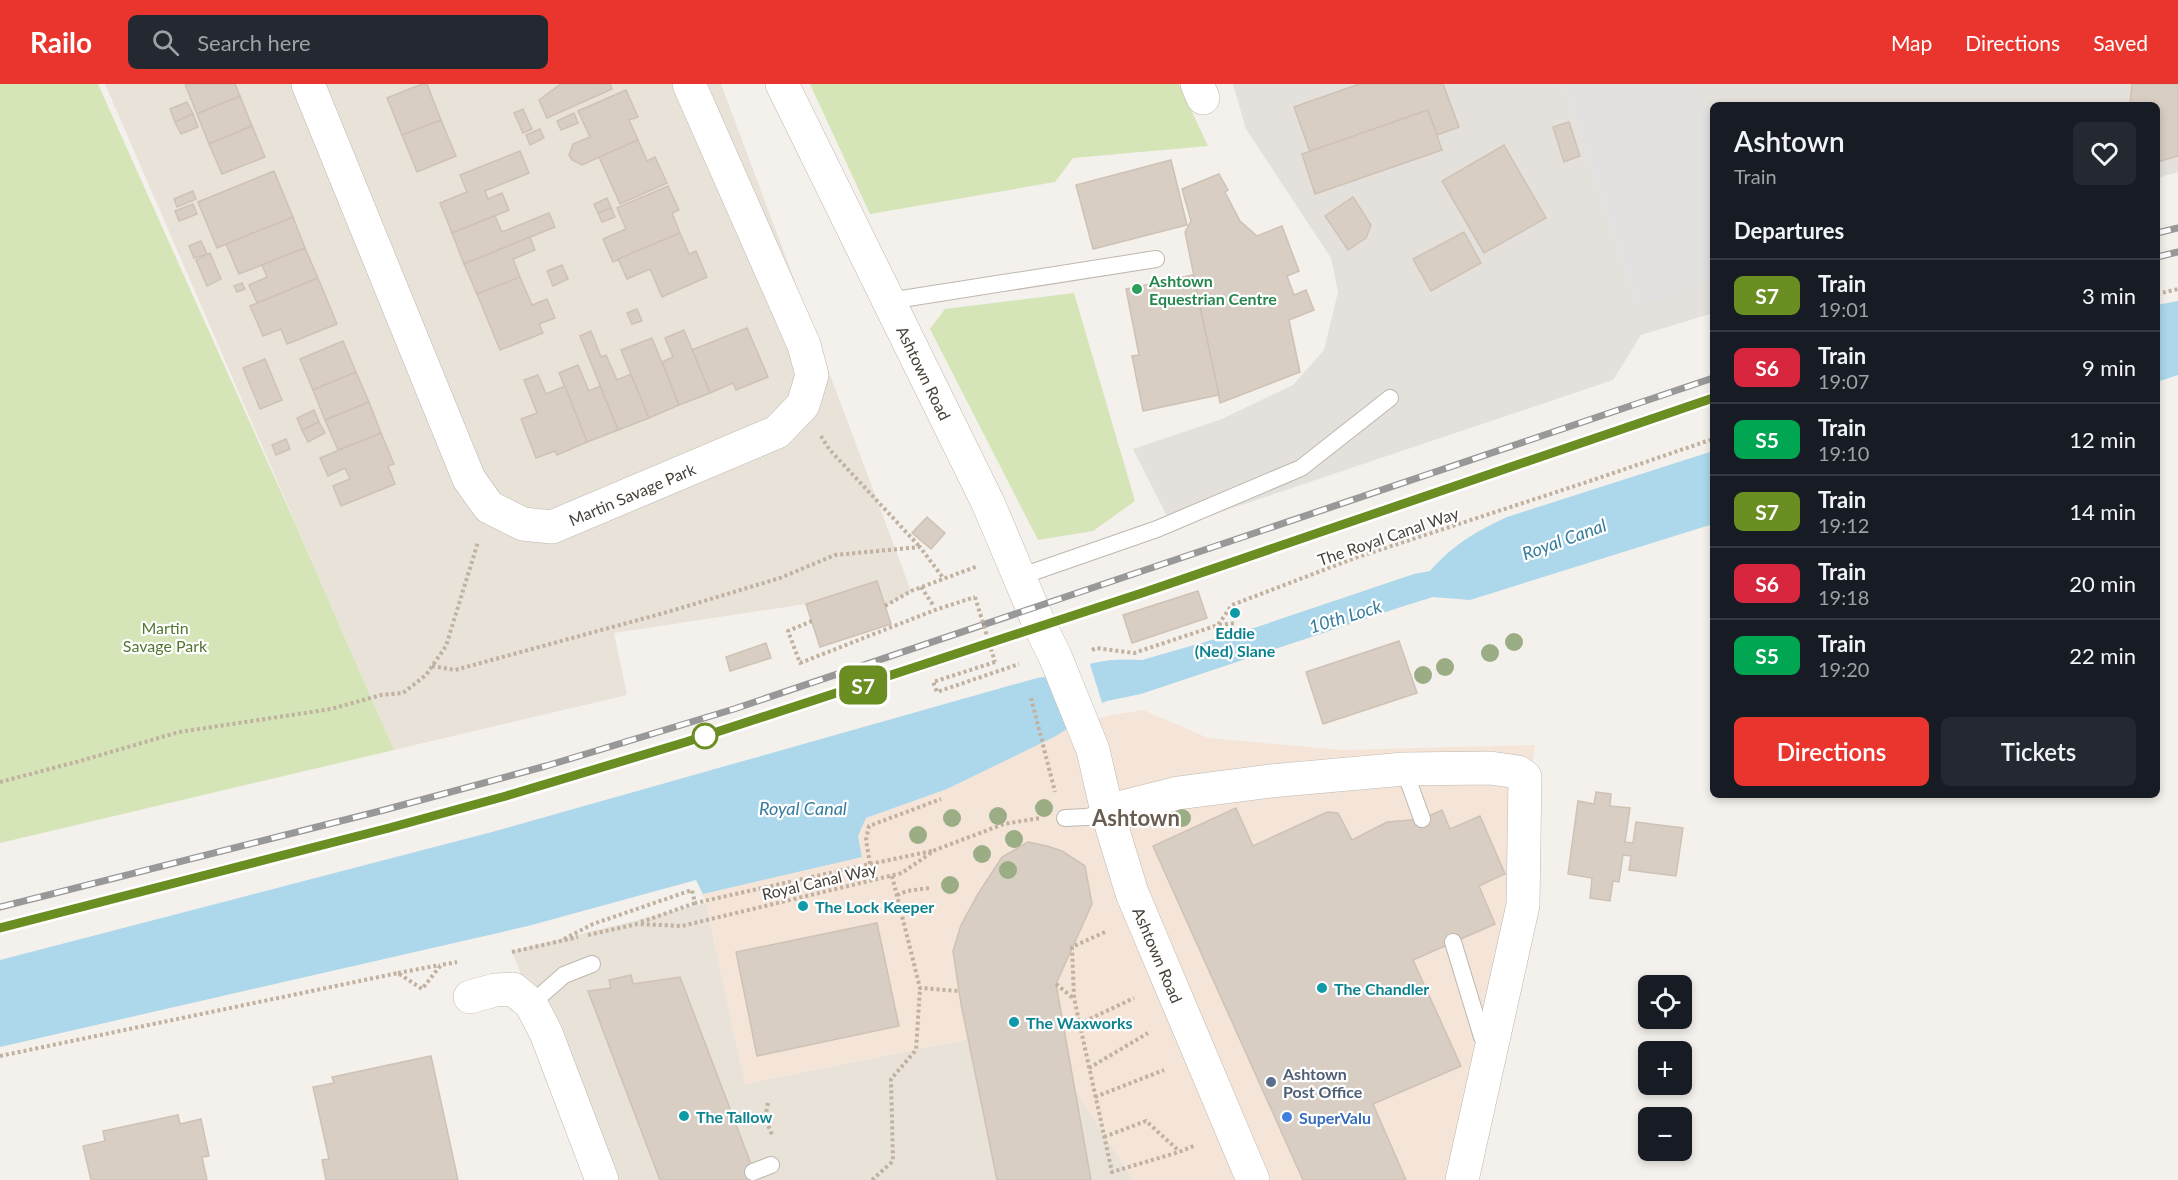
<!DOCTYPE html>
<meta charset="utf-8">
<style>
body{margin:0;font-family:Lato,sans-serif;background:#242831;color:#f1f3f6;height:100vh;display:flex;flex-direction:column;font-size:22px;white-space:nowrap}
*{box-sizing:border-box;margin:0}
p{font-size:20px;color:#9ea1a6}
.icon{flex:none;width:33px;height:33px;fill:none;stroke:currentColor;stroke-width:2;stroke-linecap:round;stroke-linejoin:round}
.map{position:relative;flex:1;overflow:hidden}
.side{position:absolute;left:1710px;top:18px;width:450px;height:696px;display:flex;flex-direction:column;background:#171b24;border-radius:9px;box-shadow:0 3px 9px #0003}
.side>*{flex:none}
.badge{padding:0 12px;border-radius:9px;font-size:21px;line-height:39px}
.fabs{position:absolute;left:1638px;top:891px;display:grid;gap:12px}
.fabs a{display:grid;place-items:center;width:54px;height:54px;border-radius:9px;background:#171b24;box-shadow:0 3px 9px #0003;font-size:30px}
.map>.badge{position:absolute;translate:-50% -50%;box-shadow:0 0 0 3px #fff}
h2{padding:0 24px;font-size:22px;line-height:54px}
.round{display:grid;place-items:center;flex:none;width:63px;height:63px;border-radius:9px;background:#242831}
.summary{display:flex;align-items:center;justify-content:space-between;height:102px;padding:0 24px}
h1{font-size:28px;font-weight:600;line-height:45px}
.button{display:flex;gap:12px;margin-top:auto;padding:12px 24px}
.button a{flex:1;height:69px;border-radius:9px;background:#e9352d;color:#fff;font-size:24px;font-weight:600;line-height:69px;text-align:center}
.button a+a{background:#242831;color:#f1f3f6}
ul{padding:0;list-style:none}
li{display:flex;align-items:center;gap:18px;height:72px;padding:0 24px;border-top:2px solid #363941}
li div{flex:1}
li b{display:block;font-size:22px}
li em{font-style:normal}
li .badge{min-width:66px;font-weight:700;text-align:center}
header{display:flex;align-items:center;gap:36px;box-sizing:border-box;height:84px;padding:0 30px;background:#e9352d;color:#fff}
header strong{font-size:28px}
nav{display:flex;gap:33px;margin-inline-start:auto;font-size:21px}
.search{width:420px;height:54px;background:#242831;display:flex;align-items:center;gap:15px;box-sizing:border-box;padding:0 21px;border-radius:9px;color:#9ea1a6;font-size:22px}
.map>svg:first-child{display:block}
.residential{fill:#e8e2d9}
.commercial{fill:#f4e5d8}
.industrial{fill:#e4e0dc}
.green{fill:#d5e5b7}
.parking{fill:#e3e1df}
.water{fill:#add8eb}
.pier{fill:#f4f0eb}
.building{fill:#d8cec4;stroke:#cfc2b5;stroke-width:1.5}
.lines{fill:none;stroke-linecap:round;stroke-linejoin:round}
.service-casing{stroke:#bfb7ae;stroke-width:18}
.minor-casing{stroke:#bfb7ae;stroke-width:34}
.tertiary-casing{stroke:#bfb7ae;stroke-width:34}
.path{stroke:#c0b1a0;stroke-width:4;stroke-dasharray:3 3;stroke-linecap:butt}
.service{stroke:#fff;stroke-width:16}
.minor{stroke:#fff;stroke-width:33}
.tertiary{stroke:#fff;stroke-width:33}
.rail-casing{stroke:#989898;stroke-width:7}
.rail{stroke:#fff;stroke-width:4.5;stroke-dasharray:14;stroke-linecap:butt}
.path-bridge{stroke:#c0b1a0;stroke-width:4;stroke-dasharray:3 3;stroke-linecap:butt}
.tree{fill:#9bad84}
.line-casing{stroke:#fff;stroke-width:14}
.line{stroke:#6b8e23;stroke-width:9}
.leisure-dot{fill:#2e9e5b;stroke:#fff;stroke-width:2}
.culture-dot{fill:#0f9aa8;stroke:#fff;stroke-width:2}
.stop-dot{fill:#fff;stroke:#6b8e23;stroke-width:3}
.service-dot{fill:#5c6f8a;stroke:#fff;stroke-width:2}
.shop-dot{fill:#3f7fe0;stroke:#fff;stroke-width:2}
.labels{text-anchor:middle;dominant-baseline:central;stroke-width:4.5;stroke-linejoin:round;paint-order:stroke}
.leisure-label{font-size:16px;font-weight:bold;fill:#27864d;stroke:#fff;text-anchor:start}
.street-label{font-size:16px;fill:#484139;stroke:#fff}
.park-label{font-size:16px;fill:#527630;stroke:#fff}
.culture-label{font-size:16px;font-weight:bold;fill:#0d838f;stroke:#fff;text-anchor:start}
.service-label{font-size:16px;font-weight:bold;fill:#4e5e75;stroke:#fff;text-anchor:start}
.shop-label{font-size:16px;font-weight:bold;fill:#366cbe;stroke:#fff;text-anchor:start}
.water-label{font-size:18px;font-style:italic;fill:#367c9c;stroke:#fff}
.district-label{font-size:22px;font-weight:bold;fill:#6a5d51;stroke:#fff}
</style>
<header>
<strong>Railo</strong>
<div class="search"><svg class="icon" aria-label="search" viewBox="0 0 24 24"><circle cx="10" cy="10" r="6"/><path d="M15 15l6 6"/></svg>Search here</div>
<nav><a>Map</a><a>Directions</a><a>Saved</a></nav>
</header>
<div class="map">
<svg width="2178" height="1096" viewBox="0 0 2178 1096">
<rect width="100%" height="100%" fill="#f4f0eb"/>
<g class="residential">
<polygon points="105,0 721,0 911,507 885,522 877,497 806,520 614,549 627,611 394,666"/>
<polygon points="706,819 745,1000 1034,942 1133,1096 599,1096 512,867"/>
</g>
<polygon class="commercial" points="1143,626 1208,654 1342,666 1535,661 1473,1096 1133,1096 1034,942 745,1000 706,819 696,795 862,773 858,752 866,734 947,705 1067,645 1106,632"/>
<polygon class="industrial" points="1233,0 2178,0 2178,88 2157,94 2157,21 1713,21 1713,229 1641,251 1613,296 1173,444 1133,365 1222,335 1293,301 1324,266 1338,208 1331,174 1246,45"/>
<g class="green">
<polygon points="0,0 98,0 295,439 394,666 0,759"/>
<polygon points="810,0 1179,0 1208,62 1073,74 1055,98 870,130"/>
<polygon points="1074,209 1135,417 1093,447 1038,456 930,245 945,225"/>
</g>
<polygon class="parking" points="1563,0 1692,0 1705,21 1713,44 1713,198 1637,222"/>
<g class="water">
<polygon points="2178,217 2178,291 2157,298 2157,221"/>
<path d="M1713 367V440L1470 516 1433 513 1401 523 1141 610 1107 617 1064 636 1067 645 1056 652 947 705 866 734 858 752 862 773 703 810 696 796 528 842 0 963V876L492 748 1037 594C1057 592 1074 584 1093 579 1109 575 1126 575 1142 576L1257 543 1414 490 1430 487C1454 460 1475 448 1507 433Z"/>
</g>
<polygon class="pier" points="1089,577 1103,622 1067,638 1070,644 1067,645 1047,590"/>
<g class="building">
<polygon points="185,0 235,0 240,12 197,30"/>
<polygon points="422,0 427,0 441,36 402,51 387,14"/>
<polygon points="561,0 610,0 612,5 547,34 539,16"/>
<polygon points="1443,0 1459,43 1437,51 1428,26 1310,68 1294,23 1359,0"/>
<polygon points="2132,0 2178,0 2178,72 2157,78 2157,21 2130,21"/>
<polygon points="626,6 638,33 629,36 638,56 582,81 572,76 569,71 573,60 590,53 578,27"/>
<polygon points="240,12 252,42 209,60 197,30"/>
<polygon points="187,18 193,30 175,38 170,25"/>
<polygon points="523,25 532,45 523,49 514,29"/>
<polygon points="1428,26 1442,66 1315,110 1302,70"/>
<polygon points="574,29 578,39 561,46 557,37"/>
<polygon points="193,30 198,43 181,50 175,38"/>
<polygon points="441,36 456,72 417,88 402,51"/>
<polygon points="1569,38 1580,72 1564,78 1553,43"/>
<polygon points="252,42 265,73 222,90 209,60"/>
<polygon points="540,45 544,54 530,61 526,51"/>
<polygon points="638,56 647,77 655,73 667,99 620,120 599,73"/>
<polygon points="1504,61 1546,134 1484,169 1442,97"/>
<polygon points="520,67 529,89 485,107 488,115 502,109 509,126 452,149 440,119 467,108 460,91"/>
<polygon points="1171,76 1187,141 1093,165 1076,101"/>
<polygon points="274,87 293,133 217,164 198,118"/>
<polygon points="1219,90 1228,106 1225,108 1240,137 1257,152 1282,142 1299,187 1287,192 1294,211 1306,206 1314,226 1289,236 1300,288 1220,319 1185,148 1191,137 1182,105"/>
<polygon points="668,102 679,126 672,129 680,149 613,178 603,155 626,145 617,124"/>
<polygon points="193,107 196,115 177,123 174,115"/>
<polygon points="1353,113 1371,141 1366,154 1348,166 1325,132"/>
<polygon points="607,114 611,124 598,129 594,120"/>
<polygon points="193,120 197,130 179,137 175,127"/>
<polygon points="611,124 615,133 602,138 598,129"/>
<polygon points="549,129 555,143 464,180 452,149 495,132 502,148"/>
<polygon points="293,133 305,164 239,190 226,160"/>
<polygon points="1464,148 1481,179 1431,207 1413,175"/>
<polygon points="680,149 689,170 696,167 707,193 662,213 650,185 627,195 618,175"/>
<polygon points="530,153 535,166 513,175 520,193 477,210 464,180"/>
<polygon points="201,157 207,170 194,174 189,162"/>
<polygon points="305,164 318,194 257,219 249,201 267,193 262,181"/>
<polygon points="210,169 221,195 207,202 196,176"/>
<polygon points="562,181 568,195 553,202 547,187"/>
<polygon points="1193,191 1219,311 1143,327 1132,272 1139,271 1126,205"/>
<polygon points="520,193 532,221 547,215 555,234 539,240 543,249 500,266 477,210"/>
<polygon points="318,194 337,240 287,260 281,245 263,252 250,222"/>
<polygon points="242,199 245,205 237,208 234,202"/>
<polygon points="637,225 642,237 632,240 627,229"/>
<polygon points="747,244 768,293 736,306 733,299 710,309 692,266"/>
<polygon points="684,246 710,309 679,321 662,278 673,273 665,254"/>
<polygon points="591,247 601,273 606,271 617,296 631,290 649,334 618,346 580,252"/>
<polygon points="652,254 679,321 649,334 621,266"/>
<polygon points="343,257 356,288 313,306 300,275"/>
<polygon points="265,275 282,316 260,325 243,284"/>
<polygon points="578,281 589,307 600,302 618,346 587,358 559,289"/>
<polygon points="356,288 369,318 325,336 313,306"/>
<polygon points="538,291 546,310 565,302 587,358 557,371 555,367 536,374 521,335 537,329 524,296"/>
<polygon points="369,318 381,349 338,366 325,336"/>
<polygon points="314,326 319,338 302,346 297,334"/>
<polygon points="319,338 325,349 308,358 302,346"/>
<polygon points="381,349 394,380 388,382 395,400 341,422 333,402 350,395 345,384 328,392 320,374"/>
<polygon points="286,355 290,365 276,371 272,361"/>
<polygon points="927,433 945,449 931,465 912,449"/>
<polygon points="877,497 891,540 820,563 806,520"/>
<polygon points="1198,507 1207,534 1132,559 1123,531"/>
<polygon points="1399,557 1417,609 1323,640 1306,588"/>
<polygon points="766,559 771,574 730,587 726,573"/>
<polygon points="1596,708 1611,710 1610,722 1630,724 1625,758 1633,759 1636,738 1683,744 1676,792 1629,786 1631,772 1623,771 1619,798 1613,797 1610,817 1590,814 1592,794 1568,790 1578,717 1594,720"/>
<polygon points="1236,724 1253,762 1327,728 1338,729 1352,756 1387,738 1422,735 1442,726 1450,745 1480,732 1505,790 1479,802 1495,840 1413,876 1461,982 1373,1020 1406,1096 1303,1096 1153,762"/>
<polygon points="1028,758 1047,762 1062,767 1085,782 1092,820 1056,900 1091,1096 997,1096 961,920 953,867 961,841 978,810 1002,773"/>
<polygon points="877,839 899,942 757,972 736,868"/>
<polygon points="631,891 633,900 680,893 757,1096 660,1096 588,907 611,904 609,896"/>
<polygon points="431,972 458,1096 326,1096 322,1076 329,1075 313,1003 334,999 332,993"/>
<polygon points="178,1031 180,1040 201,1035 209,1072 202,1073 207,1096 91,1096 83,1062 105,1057 103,1047"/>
</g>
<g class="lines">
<g class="service-casing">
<g id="service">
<polyline points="889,217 1156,175"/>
<polyline points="1019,493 1157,445 1301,384 1390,314"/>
<polyline points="1404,685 1422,735"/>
<polyline points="1065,734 1087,733 1107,727"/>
<polyline points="1453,858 1482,953 1492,958"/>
<polyline points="531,920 564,891 592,880"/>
<polyline points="753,1088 771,1081"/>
</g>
</g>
<g class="minor-casing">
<g id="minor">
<polyline points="308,0 469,395 489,423 523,440 552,443 777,348 803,321 812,291 804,261 689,0"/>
<polyline points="1197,0 1203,14"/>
<polyline points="1107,727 1178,709 1270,697 1404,685 1490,684 1518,688 1525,693 1523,821 1462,1096"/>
<polyline points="470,913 495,906 513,905 531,920 546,949 602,1096"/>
</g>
</g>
<g class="tertiary-casing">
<polyline id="tertiary" points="782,0 988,419 1040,542 1055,572 1093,666 1107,727 1132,809 1253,1096"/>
</g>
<g class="path">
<polyline points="2157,210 2178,205"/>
<polyline points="821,352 829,365 919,462"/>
<polyline points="921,503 933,521"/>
<polyline points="885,522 911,507 978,482"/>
<polyline points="812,537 788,547 800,579 935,526 975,513"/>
<polyline points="1219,541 1237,539"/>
<polyline points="1092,566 1096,564 1134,569 1218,541 1232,521 1355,474 1590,397 1713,355"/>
<polyline points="995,578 933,598 937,608 1019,580"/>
<polyline points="432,582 455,586 671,527 780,494 835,471 920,463 944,495"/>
<polyline points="1031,614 1055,708"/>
<polyline points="0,698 80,677 179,648 331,625 381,611 403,609 426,591 446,562 478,458"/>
<polyline points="870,780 932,767"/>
<polyline points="892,792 920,904 959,907"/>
<polyline points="897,811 907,807 929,804"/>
<polyline points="641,838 695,819"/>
<polyline points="1105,848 1072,863 1074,914 1112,1088 1179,1068 1196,1061"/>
<polyline points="588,851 637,840 682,842 902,789 935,766 1004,740 1040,734"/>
<polyline points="564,855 593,840 692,806 695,819 870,780 866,756 869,742 941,715"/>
<polyline points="512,868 578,853"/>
<polyline points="398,889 440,881"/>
<polyline points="1056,900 1073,914"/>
<polyline points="1079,940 1134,914"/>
<polyline points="0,972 398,889 422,905 441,881 457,878"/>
<polyline points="1089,984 1148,949"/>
<polyline points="1095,1013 1164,986"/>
<polyline points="768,1019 765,1034 773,1053"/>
<polyline points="1104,1053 1146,1037 1179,1067"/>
<polyline points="872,1096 893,1077 891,995 916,966 920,904"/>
</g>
<use href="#service" class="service"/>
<use href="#minor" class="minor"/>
<use href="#tertiary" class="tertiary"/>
<g class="rail-casing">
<g id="rail">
<polyline points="2157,149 2178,144"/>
<polyline points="2157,173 2178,168"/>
<polyline points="0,823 384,726 546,682 734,625 1713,294"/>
<polyline points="0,844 389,744 506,712 686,658 1145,508 1713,314"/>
</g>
</g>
<use href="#rail" class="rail"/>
<polyline class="path-bridge" points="975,513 995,578"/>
</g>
<g class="tree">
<circle cx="1514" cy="558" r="9"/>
<circle cx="1490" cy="569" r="9"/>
<circle cx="1445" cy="583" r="9"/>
<circle cx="1423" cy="591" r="9"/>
<circle cx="1044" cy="724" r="9"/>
<circle cx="998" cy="732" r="9"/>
<circle cx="952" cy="734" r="9"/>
<circle cx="1182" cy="734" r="9"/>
<circle cx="918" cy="751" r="9"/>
<circle cx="1014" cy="755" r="9"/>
<circle cx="982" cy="770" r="9"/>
<circle cx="1008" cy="786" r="9"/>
<circle cx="950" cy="801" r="9"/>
</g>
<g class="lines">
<g class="line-casing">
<polyline id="line" points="0,844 389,744 506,712 686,658 1145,508 1713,314"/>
</g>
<use href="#line" class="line"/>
</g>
<circle class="leisure-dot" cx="1137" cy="205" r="6"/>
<g class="culture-dot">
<circle cx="1235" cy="529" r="6"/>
<circle cx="803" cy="822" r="6"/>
<circle cx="1322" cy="904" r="6"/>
<circle cx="1014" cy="938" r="6"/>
<circle cx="684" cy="1032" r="6"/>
</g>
<circle class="stop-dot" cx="705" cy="652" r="12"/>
<circle class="service-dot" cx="1271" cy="998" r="6"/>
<circle class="shop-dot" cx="1287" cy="1033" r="6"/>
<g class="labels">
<g class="leisure-label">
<text x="1149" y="196">Ashtown<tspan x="1149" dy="18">Equestrian Centre</tspan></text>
</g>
<g class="street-label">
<text transform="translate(924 289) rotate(64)">Ashtown Road</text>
<text transform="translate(632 410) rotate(-23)">Martin Savage Park</text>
<text transform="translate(1388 452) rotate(-19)">The Royal Canal Way</text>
<text transform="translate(819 797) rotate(-13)">Royal Canal Way</text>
<text transform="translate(1158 871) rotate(67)">Ashtown Road</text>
</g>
<g class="park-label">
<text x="165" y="543">Martin<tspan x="165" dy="18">Savage Park</tspan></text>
</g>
<g class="culture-label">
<text x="1235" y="548" text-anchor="middle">Eddie<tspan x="1235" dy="18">(Ned) Slane</tspan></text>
<text x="815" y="822">The Lock Keeper</text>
<text x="1334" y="904">The Chandler</text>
<text x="1026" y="938">The Waxworks</text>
<text x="696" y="1032">The Tallow</text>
</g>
<g class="service-label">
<text x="1283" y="989">Ashtown<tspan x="1283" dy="18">Post Office</tspan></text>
</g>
<g class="shop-label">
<text x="1299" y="1033">SuperValu</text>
</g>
<g class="water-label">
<text transform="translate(1564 455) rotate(-20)">Royal Canal</text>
<text transform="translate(1345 532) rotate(-17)">10th Lock</text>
<text x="803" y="724">Royal Canal</text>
</g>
<g class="district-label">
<text x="1136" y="733">Ashtown</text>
</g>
</g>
</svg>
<div class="fabs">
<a><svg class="icon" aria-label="locate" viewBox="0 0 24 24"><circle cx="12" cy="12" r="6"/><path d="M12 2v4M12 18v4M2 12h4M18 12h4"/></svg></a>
<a>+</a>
<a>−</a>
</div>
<b class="badge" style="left:863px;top:601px;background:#6b8e23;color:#fff">S7</b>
<section class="side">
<div class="summary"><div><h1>Ashtown</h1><p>Train</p></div><a class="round"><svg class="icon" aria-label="heart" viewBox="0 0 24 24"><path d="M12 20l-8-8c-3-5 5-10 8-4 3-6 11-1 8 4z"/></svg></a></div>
<h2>Departures</h2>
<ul>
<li><span class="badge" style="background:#6b8e23;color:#fff">S7</span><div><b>Train</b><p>19:01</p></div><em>3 min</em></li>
<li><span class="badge" style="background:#d7263d;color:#fff">S6</span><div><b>Train</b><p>19:07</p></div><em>9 min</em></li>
<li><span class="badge" style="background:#00a651;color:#fff">S5</span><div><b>Train</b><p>19:10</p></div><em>12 min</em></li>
<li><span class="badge" style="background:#6b8e23;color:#fff">S7</span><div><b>Train</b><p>19:12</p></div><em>14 min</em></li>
<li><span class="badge" style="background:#d7263d;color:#fff">S6</span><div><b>Train</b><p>19:18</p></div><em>20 min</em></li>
<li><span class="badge" style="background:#00a651;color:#fff">S5</span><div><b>Train</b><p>19:20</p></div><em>22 min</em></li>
</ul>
<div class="button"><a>Directions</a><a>Tickets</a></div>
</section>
</div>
